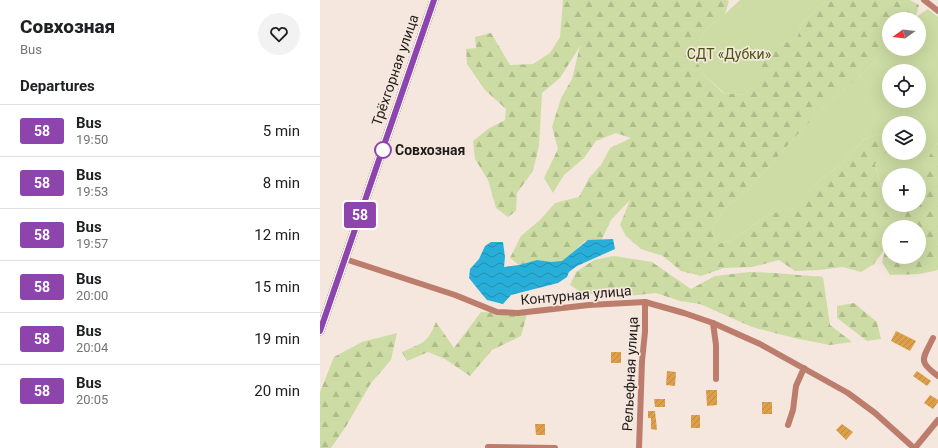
<!DOCTYPE html>
<meta charset="utf-8">
<style>
body{margin:0;font-family:Roboto,sans-serif;background:#f2f2f2;color:#202124;height:100vh;display:flex;flex-direction:column;font-size:15px;white-space:nowrap}
*{box-sizing:border-box;margin:0}
p{font-size:13px;color:#757577}
.icon{flex:none;width:22px;height:22px;fill:none;stroke:currentColor;stroke-width:2;stroke-linecap:round;stroke-linejoin:round}
.map{position:relative;flex:1;overflow:hidden}
.panel{display:flex;flex-direction:column;background:#fff;width:320px}
.panel>*{flex:none}
.badge{padding:0 8px;border-radius:3px;font-size:14px;line-height:26px}
.needle{width:26px;rotate:256deg}
.controls{position:absolute;left:562px;top:12px;display:grid;gap:8px}
.controls a{display:grid;place-items:center;width:44px;height:44px;border-radius:50%;background:#fff;box-shadow:0 4px 16px #0002;font-size:20px}
.map>.badge{position:absolute;translate:-50% -50%;box-shadow:0 0 0 2px #fff}
h2{padding:0 20px;font-size:15px;line-height:36px}
.round{display:grid;place-items:center;flex:none;width:42px;height:42px;border-radius:21px;background:#f2f2f2}
.head{display:flex;align-items:center;justify-content:space-between;height:68px;padding:0 20px}
h1{font-size:19px;font-weight:800;line-height:30px}
ul{padding:0;list-style:none}
li{display:flex;align-items:center;gap:12px;height:52px;padding:0 20px;border-top:1px solid #e0e0e0}
li div{flex:1}
li b{display:block;font-size:15px}
li em{font-style:normal}
li .badge{min-width:44px;font-weight:700;text-align:center}
main{display:flex;flex:1;min-height:0}
.map>svg:first-child{display:block}
.green{fill:#ccdca4;fill-rule:evenodd}
.forest{fill:url(#forest-firs);fill-rule:evenodd}
.water{fill:url(#water-waves)}
.building{fill:url(#building-hatch)}
.lines{fill:none;stroke-linecap:round;stroke-linejoin:round}
.minor{stroke:#bd7d6d;stroke-width:6}
.highway{stroke:#5a0e00;stroke-width:9}
.line-casing{stroke:#fff;stroke-width:9}
.line{stroke:#8e44ad;stroke-width:6}
.stop-dot{fill:#fff;stroke:#8e44ad;stroke-width:2}
.labels{text-anchor:middle;dominant-baseline:central;stroke-width:3.5;stroke-linejoin:round;paint-order:stroke}
.park-label{font-size:14px;fill:#465610;stroke:#f5e7dd}
.street-label{font-size:14px;fill:#201b18;stroke:#f5e7dd}
.stop-label{font-size:14px;font-weight:bold;fill:#201b18;stroke:#f5e7dd;text-anchor:start}
</style>
<main>
<section class="panel">
<div class="head"><div><h1>Совхозная</h1><p>Bus</p></div><a class="round"><svg class="icon" aria-label="heart" viewBox="0 0 24 24"><path d="M12 20l-8-8c-3-5 5-10 8-4 3-6 11-1 8 4z"/></svg></a></div>
<h2>Departures</h2>
<ul>
<li><span class="badge" style="background:#8e44ad;color:#fff">58</span><div><b>Bus</b><p>19:50</p></div><em>5 min</em></li>
<li><span class="badge" style="background:#8e44ad;color:#fff">58</span><div><b>Bus</b><p>19:53</p></div><em>8 min</em></li>
<li><span class="badge" style="background:#8e44ad;color:#fff">58</span><div><b>Bus</b><p>19:57</p></div><em>12 min</em></li>
<li><span class="badge" style="background:#8e44ad;color:#fff">58</span><div><b>Bus</b><p>20:00</p></div><em>15 min</em></li>
<li><span class="badge" style="background:#8e44ad;color:#fff">58</span><div><b>Bus</b><p>20:04</p></div><em>19 min</em></li>
<li><span class="badge" style="background:#8e44ad;color:#fff">58</span><div><b>Bus</b><p>20:05</p></div><em>20 min</em></li>
</ul>
</section>
<div class="map">
<svg width="618" height="448" viewBox="0 0 618 448">
<defs>
<pattern id="forest-firs" width="22" height="20" patternUnits="userSpaceOnUse"><rect width="22" height="20" fill="#ccdca4"/><path d="M5 1l3.5 6h-7zM16 11l3.5 6h-7z" fill="#afbc8c"/></pattern>
<pattern id="water-waves" width="16" height="10" patternUnits="userSpaceOnUse"><rect width="16" height="10" fill="#27afda"/><path d="M0 5q4-4 8 0t8 0" fill="none" stroke="#218eb0"/></pattern>
<pattern id="building-hatch" width="6" height="6" patternUnits="userSpaceOnUse"><rect width="6" height="6" fill="#dd9f4a"/><path d="M-1 1l2-2M0 6l6-6M5 7l2-2" fill="none" stroke="#bd8840"/></pattern>
</defs>
<rect width="100%" height="100%" fill="#f5e7dd"/>
<g class="green">
<polygon points="420,0 507,0 482,23 477,38 462,44 425,95 404,93 382,73 373,51 389,26 405,14"/>
<path d="M608 9 618 17V143L603 165V190L599 189V175H569V199L562 189 555 163 569 149V153H599V123H569V145L562 134 544 139 523 162 494 185 477 208 449 214 411 241 397 244 392 227 409 204 424 194 476 136 505 106 539 77 569 45V49H599V19H593ZM569 71H599V101H569Z"/>
</g>
<g class="forest">
<path d="M243 0H406L409 1 405 14 389 26 373 51 382 73 403 93 425 95 437 78V66L462 44 477 38 482 23 507 0H590L599 5 596 16 593 19H569V45L539 77 505 106 476 136 424 194 409 204 392 227 397 244 411 241 449 214 476 208 494 185 523 162 544 139 562 134 569 145V149L555 164 562 189 569 199V205H599V189H603V165L618 143V270L600 274 570 275 562 262 566 247 554 264 541 272 523 267 499 270 475 271 459 260 432 267 404 268 381 276 361 271 343 256 321 249 306 236 300 225 310 200 291 220 281 241H265L240 264 217 260 199 265 190 258 201 236 220 220 235 203 259 197 269 178 281 165 290 148 311 138 296 133 276 141 264 158 244 175 233 193 224 178 238 149 232 127 241 98 252 79 260 46 240 78 222 93 219 146 213 171 197 193 196 211 188 217 176 208 168 180 155 159 153 141 168 129 185 120 186 109 165 90 147 64 146 49 156 48 155 37 171 33 190 65 213 64 230 53 240 37ZM569 227H599V257H569Z"/>
<polygon points="294,256 332,262 371,289 395,276 429,272 455,273 503,277 510,325 532,342 510,345 474,338 432,327 380,304 360,301 336,293 299,297 262,293 250,285 256,272 274,260"/>
<polygon points="534,303 557,322 561,339 547,341 517,318 517,306"/>
<path d="M161 312 207 314 201 336 172 350 150 376 125 359 108 352 87 361 82 352C102 343 107 344 116 322L134 348Z"/>
<polygon points="77,333 71,360 51,383 25,428 11,448 0,448 0,392 14,357 42,342"/>
</g>
<polygon class="water" points="293,239 295,249 257,266 249,272 247,277 238,283 191,295 183,304 167,300 161,293 149,278 150,269 159,259 165,246 171,242 183,242 185,257 184,267 199,265 217,260 231,262 242,261 268,240"/>
<g class="building">
<polygon points="576,331 596,341 590,351 571,341"/>
<rect x="291" y="352" width="10" height="11"/>
<polygon points="347,371 356,372 355,386 346,385"/>
<polygon points="597,371 611,381 607,386 593,376"/>
<polygon points="386,390 397,390 397,405 387,406"/>
<polygon points="610,395 618,400 618,402 613,409 604,403"/>
<polygon points="334,399 345,399 345,407 335,407"/>
<rect x="442" y="402" width="10" height="12"/>
<polygon points="328,411 335,411 337,430 331,429 331,418 328,418"/>
<rect x="371" y="415" width="9" height="13"/>
<polygon points="215,424 225,424 225,435 216,435"/>
<polygon points="522,424 533,432 526,440 516,430"/>
</g>
<g class="lines">
<g class="minor">
<polyline points="604,0 618,11"/>
<polyline points="25,259 135,295 177,312 198,313 269,305 325,302 364,313 393,323 440,344 528,393 555,413 594,448"/>
<polyline points="393,323 396,345 396,379"/>
<path d="M613 338C603 359 597 361 618 376"/>
<polyline points="468,425 473,410 476,386 484,368"/>
<polyline points="168,447 235,448"/>
<polyline points="319,448 322,361 325,332 325,302"/>
<polyline points="595,448 618,420"/>
</g>
<polyline class="highway" points="0,331 114,0"/>
</g>
<g class="lines">
<g class="line-casing">
<polyline id="line" points="0,331 114,0"/>
</g>
<use href="#line" class="line"/>
</g>
<circle class="stop-dot" cx="63" cy="150" r="8"/>
<g class="labels">
<g class="park-label">
<text x="409" y="54">СДТ «Дубки»</text>
</g>
<g class="street-label">
<text transform="translate(75 70) rotate(-71)">Трёхгорная улица</text>
<text transform="translate(256 295) rotate(-5)">Контурная улица</text>
<text transform="translate(310 374) rotate(-87)">Рельефная улица</text>
</g>
<g class="stop-label">
<text x="75" y="150">Совхозная</text>
</g>
</g>
</svg>
<div class="controls">
<a><svg class="needle" viewBox="-14 -14 28 28"><path d="M0-13l5 13h-10z" fill="#e53935"/><path d="M0 13l5-13h-10z" fill="#757577"/></svg></a>
<a><svg class="icon" aria-label="locate" viewBox="0 0 24 24"><circle cx="12" cy="12" r="6"/><path d="M12 2v4M12 18v4M2 12h4M18 12h4"/></svg></a>
<a><svg class="icon" aria-label="layers" viewBox="0 0 24 24"><path d="M12 4l9 5-9 5-9-5zM3 14l9 5 9-5"/></svg></a>
<a>+</a>
<a>−</a>
</div>
<b class="badge" style="left:40px;top:215px;background:#8e44ad;color:#fff">58</b>
</div>
</main>
